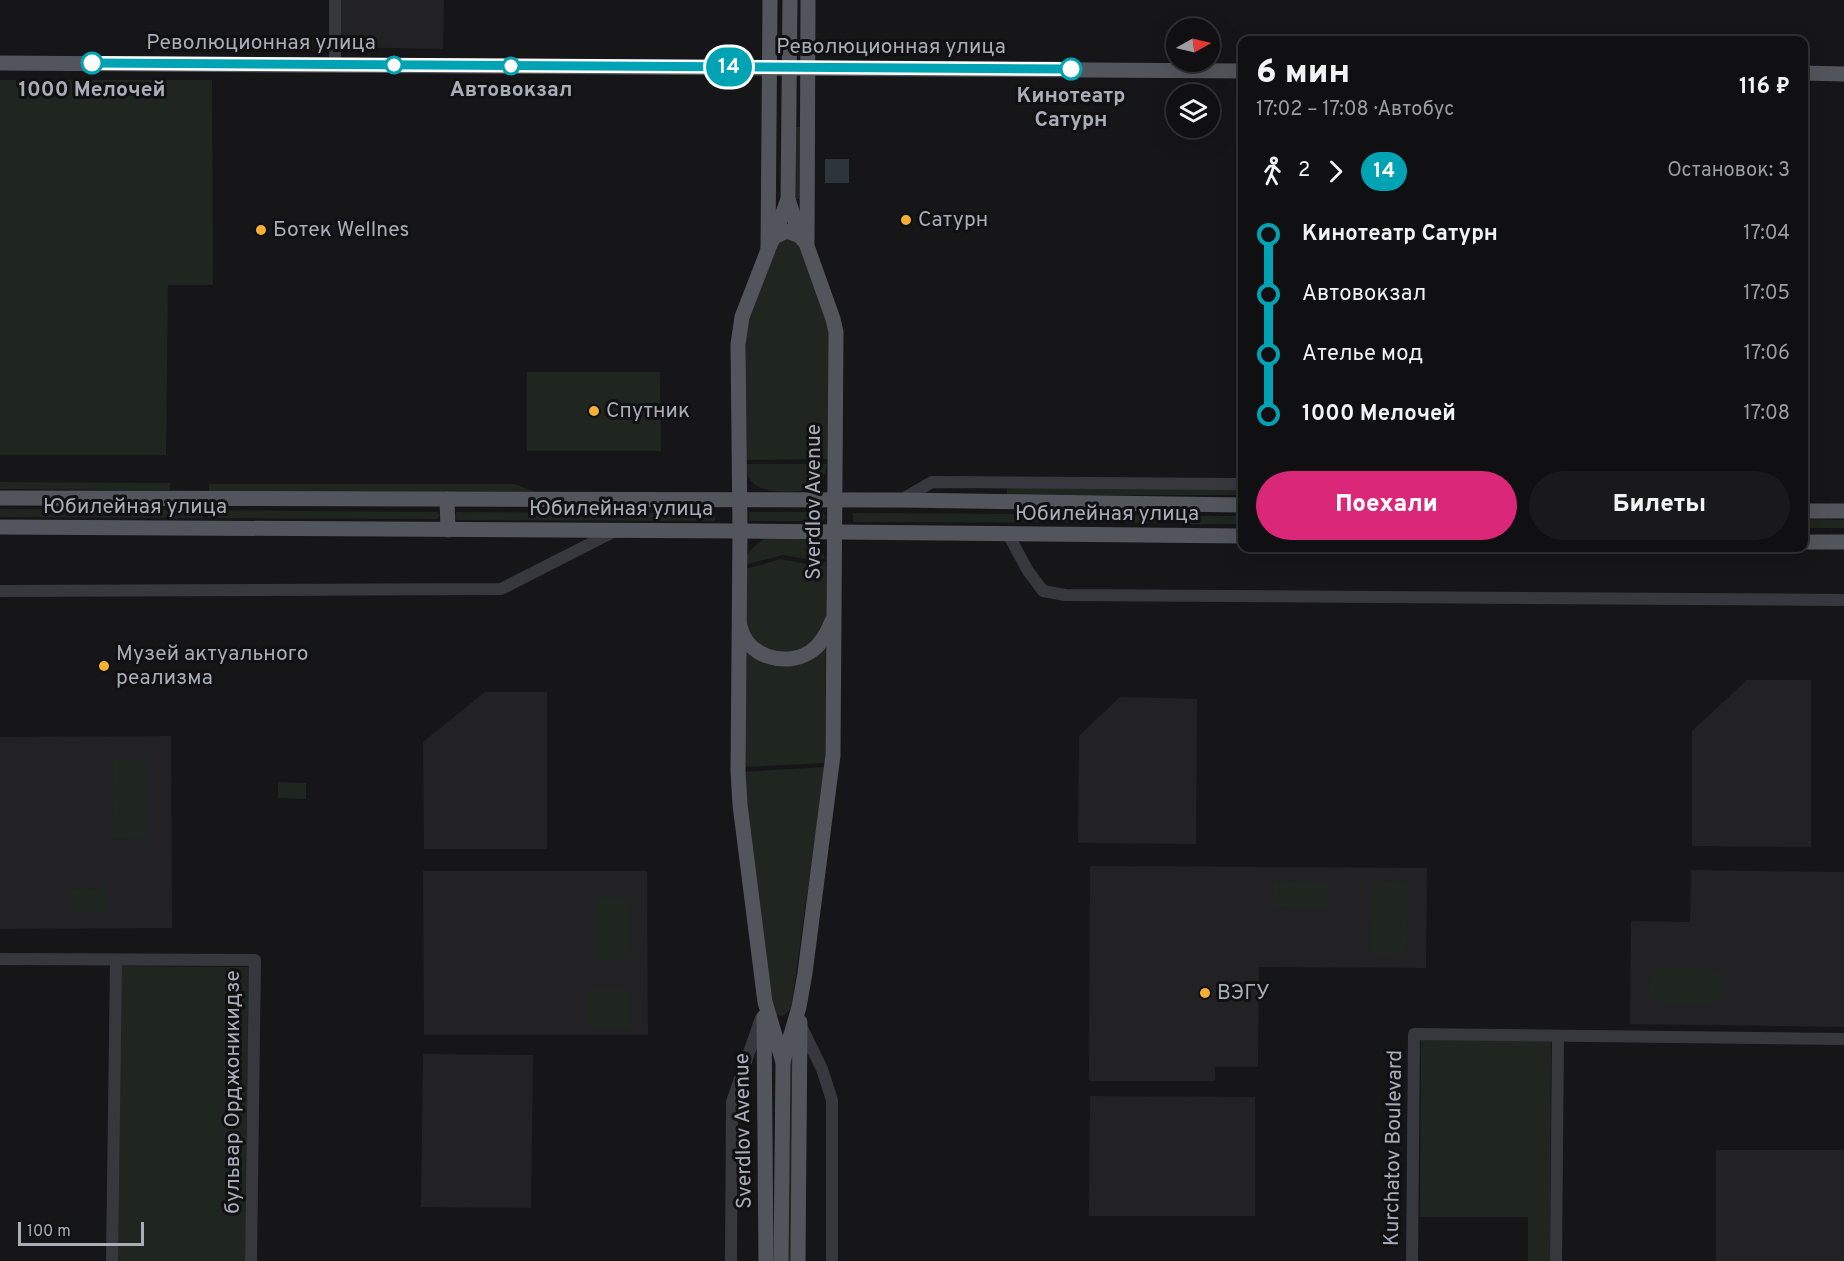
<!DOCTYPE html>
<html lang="ru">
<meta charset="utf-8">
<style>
body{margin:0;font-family:Overpass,sans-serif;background:#19191b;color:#f1f3f6;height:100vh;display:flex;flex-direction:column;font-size:22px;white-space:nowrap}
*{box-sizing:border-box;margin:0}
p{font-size:20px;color:#9c9d9f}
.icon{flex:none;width:33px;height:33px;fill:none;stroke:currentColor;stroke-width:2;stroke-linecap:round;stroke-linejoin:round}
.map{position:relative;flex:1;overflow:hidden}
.drawer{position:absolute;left:1238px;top:36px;width:570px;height:516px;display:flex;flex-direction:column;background:#101012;border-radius:12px;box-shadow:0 6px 24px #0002,0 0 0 2px #303032}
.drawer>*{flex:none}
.badge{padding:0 12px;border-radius:20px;font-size:21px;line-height:39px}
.needle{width:39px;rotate:82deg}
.tools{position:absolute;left:1166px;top:18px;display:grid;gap:12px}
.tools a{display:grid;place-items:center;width:54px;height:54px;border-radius:50%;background:#101012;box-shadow:0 6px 24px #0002,0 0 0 2px #303032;font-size:30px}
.scale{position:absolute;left:18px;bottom:15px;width:126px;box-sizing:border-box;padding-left:6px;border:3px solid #a8adb8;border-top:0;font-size:16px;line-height:21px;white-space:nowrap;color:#a8adb8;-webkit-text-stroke:4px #111113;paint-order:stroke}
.map>.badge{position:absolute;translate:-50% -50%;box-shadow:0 0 0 3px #fff}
.legs{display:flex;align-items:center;gap:9px;height:66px;padding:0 18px;font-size:20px}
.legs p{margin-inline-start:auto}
.headline{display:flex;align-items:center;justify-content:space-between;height:102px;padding:0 18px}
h1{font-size:33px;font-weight:800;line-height:45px}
.action{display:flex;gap:12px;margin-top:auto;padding:12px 18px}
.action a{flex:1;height:69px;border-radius:36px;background:#db2777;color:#fff;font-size:24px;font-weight:800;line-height:69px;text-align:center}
.action a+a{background:#19191b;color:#f1f3f6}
ul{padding:0 18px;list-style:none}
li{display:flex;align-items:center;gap:21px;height:60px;font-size:22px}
li i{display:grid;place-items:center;width:9px;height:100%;margin:0 8px;background:currentColor}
li i::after{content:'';width:15px;height:15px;margin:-8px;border:4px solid;border-radius:50%;background:#101012}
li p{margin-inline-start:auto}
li:first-child i{background:linear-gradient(#0000 50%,currentColor 0)}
li:last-child i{background:linear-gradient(currentColor 50%,#0000 0)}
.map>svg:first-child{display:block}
.built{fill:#222225}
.green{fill:#1e261f}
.water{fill:#2c353c}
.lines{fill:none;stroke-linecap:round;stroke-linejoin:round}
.minor{stroke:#37383d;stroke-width:12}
.major{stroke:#53555c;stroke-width:15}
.line-1-casing{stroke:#fff;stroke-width:14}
.line-1{stroke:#00a3b4;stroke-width:9}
.stop-1-dot{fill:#fff;stroke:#00a3b4;stroke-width:3}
.poi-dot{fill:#f2b134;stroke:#111113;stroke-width:2}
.labels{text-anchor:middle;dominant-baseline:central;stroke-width:6;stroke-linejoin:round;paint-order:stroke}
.street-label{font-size:21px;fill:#a8adb8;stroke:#111113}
.stop-label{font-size:21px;font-weight:bold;fill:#a8adb8;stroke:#111113}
.poi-label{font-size:21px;fill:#a8adb8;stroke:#111113;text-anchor:start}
</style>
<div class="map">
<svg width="1844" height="1261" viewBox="0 0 1844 1261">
<rect width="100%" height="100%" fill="#161618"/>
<g class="built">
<polygon points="339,0 444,0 443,49 339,47"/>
<polygon points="1747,680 1811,680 1811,847 1692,846 1692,731"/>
<polygon points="485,692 547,692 547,849 424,849 423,742"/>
<polygon points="1120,697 1197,699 1196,844 1078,843 1079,736"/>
<polygon points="171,736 172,928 0,929 0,737"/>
<polygon points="1090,866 1427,868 1426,968 1259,967 1258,1067 1215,1067 1215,1081 1089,1081"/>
<polygon points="1691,870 1844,872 1844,1027 1630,1024 1631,921 1690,922"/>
<polygon points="423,871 647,871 648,1035 424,1035"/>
<polygon points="423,1054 533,1055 531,1208 421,1207"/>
<polygon points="1090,1096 1255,1097 1255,1216 1089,1216"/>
<rect x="1716" y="1150" width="128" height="111"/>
</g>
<g class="green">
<polygon points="0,80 212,80 213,285 168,285 166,455 0,455"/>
<rect x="796" y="127" width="4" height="72"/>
<polygon points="780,237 797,238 829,326 828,459 745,460 746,328"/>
<polygon points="527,372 660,372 661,451 527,451"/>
<path d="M745 464H827C825 487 807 492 786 492 766 492 746 487 745 464Z"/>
<polygon points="0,482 170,483 170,490 0,489"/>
<polygon points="209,484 514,484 539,493 209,491"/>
<rect x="1007" y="488" width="235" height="7"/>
<polygon points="0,509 203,510 203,518 0,517"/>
<polygon points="209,510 437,512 440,515 437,519 208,518"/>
<polygon points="456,512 715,513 715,521 457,520 455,518"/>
<polygon points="749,512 821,512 824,513 825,518 821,521 749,521"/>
<polygon points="853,513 1159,515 1163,519 1159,523 853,522"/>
<polygon points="1181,516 1242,516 1242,524 1181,524 1177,520"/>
<polygon points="1803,519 1844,520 1844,528 1803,528"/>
<path d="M765 539C787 539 816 533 825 558L811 560 783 555 744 565C746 554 754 544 765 539Z"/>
<polygon points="781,559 808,564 826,562 827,618 820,634 805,647 790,653 762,648 743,626 746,569"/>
<polygon points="741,644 763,661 826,646 825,763 742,767"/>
<polygon points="113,759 148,759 147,839 112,838"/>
<polygon points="825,767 791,1008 785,1015 779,1016 773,1012 742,772"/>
<polygon points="278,782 306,783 306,799 278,798"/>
<path d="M1378 880 1407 883 1409 887 1407 945 1404 952C1395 956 1381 955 1371 952L1370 945 1372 886 1374 882Z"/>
<polygon points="1273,881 1329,883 1328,908 1272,906"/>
<polygon points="107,888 107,911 71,911 71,889"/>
<rect x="596" y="898" width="33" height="61"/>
<polygon points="121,966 249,967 245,1261 117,1261"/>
<path d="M1665 967 1714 969 1720 975C1720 982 1722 993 1718 999 1712 1007 1662 1004 1653 1000 1645 987 1649 970 1665 967Z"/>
<rect x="588" y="990" width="41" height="37"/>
<polygon points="1421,1039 1551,1040 1550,1261 1528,1261 1528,1217 1420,1217"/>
<polygon points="793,1056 793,1261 788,1261 790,1058"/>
</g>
<rect class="water" x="825" y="159" width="24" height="24"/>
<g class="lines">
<g class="minor">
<polyline points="335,0 335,64"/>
<polyline points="901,500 932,482 1242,484"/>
<polyline points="1008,534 1028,571 1043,591 1065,595 1844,600"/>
<polyline points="0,591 501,589 615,531"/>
<polyline points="0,959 255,960 251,1261"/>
<polyline points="801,1026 822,1069 832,1100 832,1261"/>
<polyline points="112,1261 116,960"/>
<polyline points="731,1261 732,1102 761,1018"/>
<polyline points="1412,1261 1414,1034 1844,1039"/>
<polyline points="1556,1261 1558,1036"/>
</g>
<g class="major">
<polyline points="770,0 768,250 742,317 738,344 740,531 738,771 740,805 765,1002 783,1062"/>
<polyline points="790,0 788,199 800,236"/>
<polyline points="0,63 1242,71"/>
<polyline points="1803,73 1844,74"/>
<polyline points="774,237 788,199"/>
<polyline points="768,249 774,237 787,231 800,236 804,241"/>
<polyline points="0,498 901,500 1242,505"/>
<polyline points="447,499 448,530"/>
<polyline points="1803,511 1844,511"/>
<polyline points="0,527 740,531 1242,536"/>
<polyline points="1803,542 1844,542"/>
<path d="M740 626C746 656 785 668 810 652 821 645 827 634 832 621"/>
<polyline points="764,1017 766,1261"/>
<polyline points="781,1261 783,1062 799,1007 805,973 833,755 836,332 833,319 807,246 808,0"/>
<polyline points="798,1261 800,1022"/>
</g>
</g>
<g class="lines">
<g class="line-1-casing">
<polyline id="line-1" points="92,63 1071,69"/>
</g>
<use href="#line-1" class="line-1"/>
</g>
<g class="stop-1-dot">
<circle cx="92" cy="63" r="10"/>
<circle cx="394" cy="65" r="8"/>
<circle cx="511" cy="66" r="8"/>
<circle cx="1071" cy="69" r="10"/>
</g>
<g class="poi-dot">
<circle cx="906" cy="220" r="6"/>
<circle cx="261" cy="230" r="6"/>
<circle cx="594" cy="411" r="6"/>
<circle cx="104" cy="666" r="6"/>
<circle cx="1205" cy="993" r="6"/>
</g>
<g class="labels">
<g class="street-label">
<text x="261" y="43">Революционная улица</text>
<text x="891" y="47">Революционная улица</text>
<text transform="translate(814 502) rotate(-90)">Sverdlov Avenue</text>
<text x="135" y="507">Юбилейная улица</text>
<text x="621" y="509">Юбилейная улица</text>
<text x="1107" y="514">Юбилейная улица</text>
<text transform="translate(233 1092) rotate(-90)">бульвар Орджоникидзе</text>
<text transform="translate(744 1131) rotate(-91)">Sverdlov Avenue</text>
<text transform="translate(1394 1148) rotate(-89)">Kurchatov Boulevard</text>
</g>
<g class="stop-label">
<text x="92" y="90">1000 Мелочей</text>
<text x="511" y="90">Автовокзал</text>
<text x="1071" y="96">Кинотеатр<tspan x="1071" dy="24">Сатурн</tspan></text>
</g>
<g class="poi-label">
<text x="918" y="220">Сатурн</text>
<text x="273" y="230">Ботек Wellnes</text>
<text x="606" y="411">Спутник</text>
<text x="116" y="654">Музей актуального<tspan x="116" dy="24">реализма</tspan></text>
<text x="1217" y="993">ВЭГУ</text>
</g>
</g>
</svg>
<div class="tools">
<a><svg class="needle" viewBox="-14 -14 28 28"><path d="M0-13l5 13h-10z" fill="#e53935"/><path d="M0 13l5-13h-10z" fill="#9c9d9f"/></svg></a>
<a><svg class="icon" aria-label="layers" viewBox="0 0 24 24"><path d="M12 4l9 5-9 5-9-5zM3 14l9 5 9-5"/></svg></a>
</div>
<div class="scale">100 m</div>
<b class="badge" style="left:729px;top:67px;background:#00a3b4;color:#fff">14</b>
<section class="drawer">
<div class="headline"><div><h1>6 мин</h1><p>17:02 – 17:08 · Автобус</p></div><b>116 ₽</b></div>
<div class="legs"><svg class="icon" aria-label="walk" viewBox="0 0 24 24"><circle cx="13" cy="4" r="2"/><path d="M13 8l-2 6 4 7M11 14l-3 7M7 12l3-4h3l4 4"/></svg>2<svg class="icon" aria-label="forward" viewBox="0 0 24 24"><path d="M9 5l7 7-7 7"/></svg><b class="badge" style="background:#00a3b4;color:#fff">14</b><p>Остановок: 3</p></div>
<ul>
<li><i style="color:#00a3b4"></i><b>Кинотеатр Сатурн</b><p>17:04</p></li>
<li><i style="color:#00a3b4"></i><span>Автовокзал</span><p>17:05</p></li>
<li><i style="color:#00a3b4"></i><span>Ателье мод</span><p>17:06</p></li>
<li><i style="color:#00a3b4"></i><b>1000 Мелочей</b><p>17:08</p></li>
</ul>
<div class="action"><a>Поехали</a><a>Билеты</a></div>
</section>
</div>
